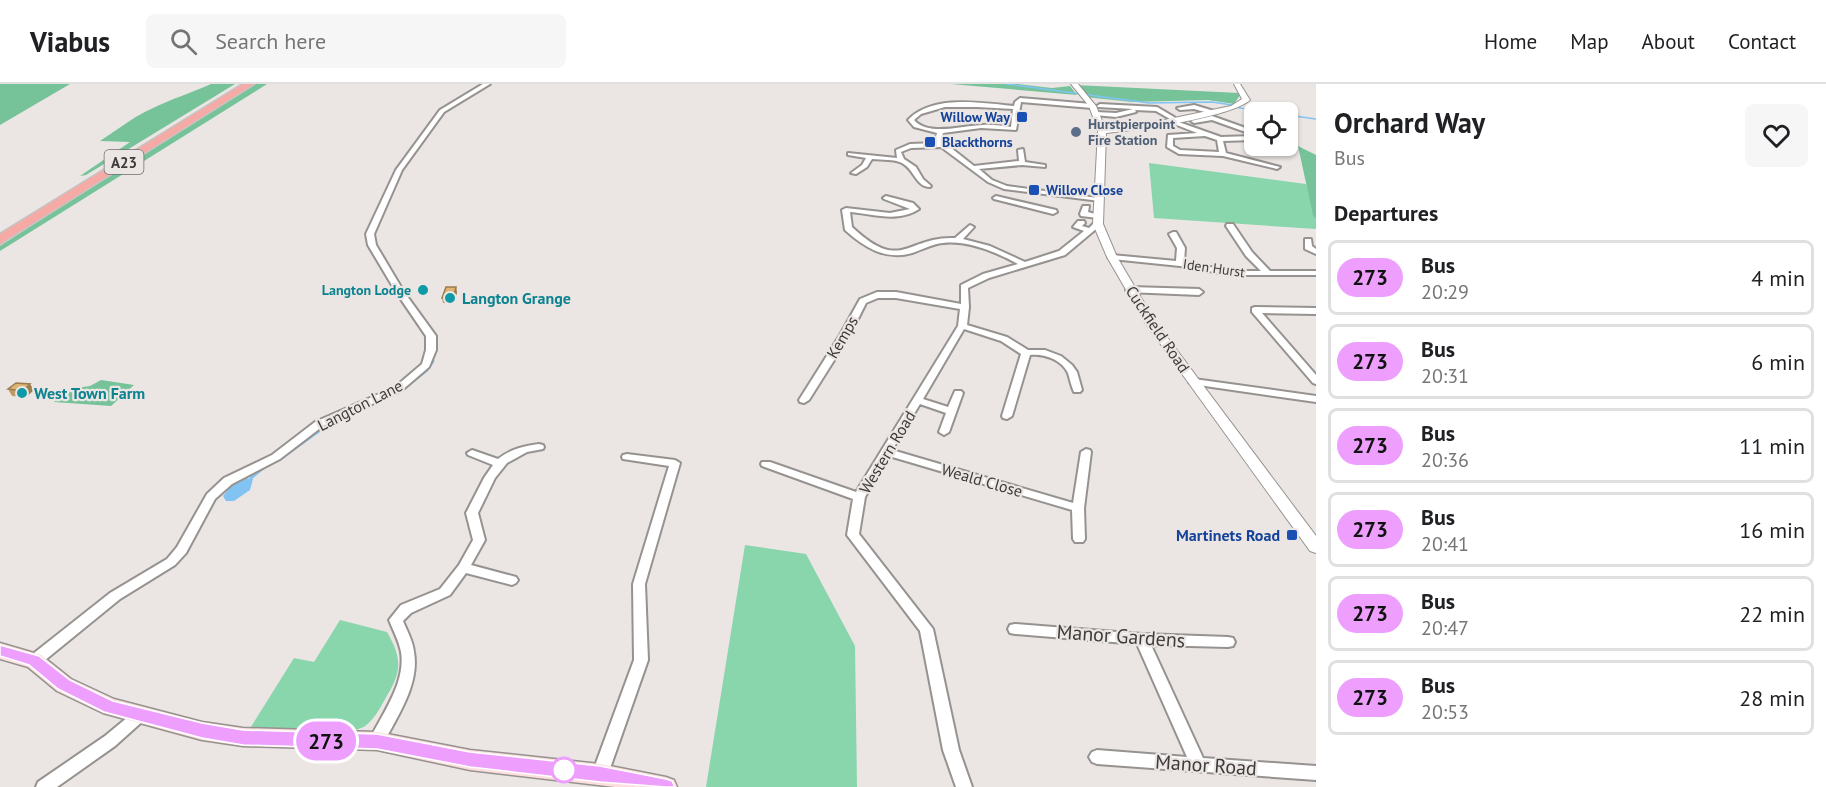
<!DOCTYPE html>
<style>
body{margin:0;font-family:"PT Sans",sans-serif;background:#f6f6f6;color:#202124;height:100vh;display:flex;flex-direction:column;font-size:22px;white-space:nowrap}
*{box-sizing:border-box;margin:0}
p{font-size:20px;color:#757577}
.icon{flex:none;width:33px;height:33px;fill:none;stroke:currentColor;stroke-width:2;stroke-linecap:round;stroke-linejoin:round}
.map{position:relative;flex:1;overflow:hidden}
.details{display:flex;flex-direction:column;background:#fff;width:510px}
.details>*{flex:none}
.badge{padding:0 12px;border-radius:20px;font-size:21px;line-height:39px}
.fabs{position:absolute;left:1244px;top:18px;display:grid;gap:12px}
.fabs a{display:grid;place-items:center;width:54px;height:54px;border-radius:9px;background:#fff;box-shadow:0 2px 4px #0004;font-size:30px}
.map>.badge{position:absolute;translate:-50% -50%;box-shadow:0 0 0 3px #fff}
h2{padding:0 18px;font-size:22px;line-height:54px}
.round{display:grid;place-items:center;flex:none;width:63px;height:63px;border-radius:9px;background:#f6f6f6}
.overview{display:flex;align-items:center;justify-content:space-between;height:102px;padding:0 18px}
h1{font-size:28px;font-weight:700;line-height:45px}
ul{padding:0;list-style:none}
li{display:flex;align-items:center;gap:18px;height:75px;margin:0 12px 9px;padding:0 6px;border:3px solid #e0e0e0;border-radius:9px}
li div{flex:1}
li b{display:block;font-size:22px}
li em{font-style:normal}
li .badge{min-width:66px;font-weight:700;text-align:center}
header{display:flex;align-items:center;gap:36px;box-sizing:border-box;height:84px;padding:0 30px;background:#fff;border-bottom:2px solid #e0e0e0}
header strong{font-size:28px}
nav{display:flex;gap:33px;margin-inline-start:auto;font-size:21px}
.search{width:420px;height:54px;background:#f6f6f6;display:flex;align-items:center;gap:15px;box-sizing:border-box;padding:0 21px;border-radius:9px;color:#757577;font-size:22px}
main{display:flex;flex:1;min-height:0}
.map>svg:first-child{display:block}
.green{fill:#89d5ac}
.forest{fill:#76c299}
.water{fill:#81c4f4}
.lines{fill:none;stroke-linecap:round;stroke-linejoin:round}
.stream-far1{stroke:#81c4f4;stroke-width:1.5}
.stream{stroke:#81c4f4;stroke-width:3}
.minor-casing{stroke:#96928f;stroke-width:4}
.tertiary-casing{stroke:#96928f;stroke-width:2}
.secondary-casing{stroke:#96928f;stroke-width:3}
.trunk-casing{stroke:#c5c4c4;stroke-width:3}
.minor{fill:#fff;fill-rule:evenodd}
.tertiary{fill:#fff;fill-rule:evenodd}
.secondary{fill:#fcdfde;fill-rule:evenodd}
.trunk{fill:#f6aaa6;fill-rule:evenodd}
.wall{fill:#c09a63}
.shaded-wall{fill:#9c7d50}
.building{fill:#dfb373;stroke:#9c7d50;stroke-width:1.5}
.line{fill:#ee9ffe;stroke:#fff;stroke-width:1.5}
.transit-dot{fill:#1a4fb4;stroke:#ebe6e4;stroke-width:2}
.service-dot{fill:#5c6f8a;stroke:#ebe6e4;stroke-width:2}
.culture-dot{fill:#0f9aa8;stroke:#ebe6e4;stroke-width:2}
.stop-dot{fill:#fff;stroke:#ee9ffe;stroke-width:3}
.labels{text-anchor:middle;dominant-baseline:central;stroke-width:4.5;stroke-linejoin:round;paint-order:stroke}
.far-transit-label{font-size:14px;font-weight:bold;fill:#164399;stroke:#ebe6e4;text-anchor:start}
.far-service-label{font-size:14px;font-weight:bold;fill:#4e5e75;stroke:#ebe6e4;text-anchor:start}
.far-street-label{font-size:14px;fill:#3d3b3a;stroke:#ebe6e4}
.far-culture-label{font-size:14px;font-weight:bold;fill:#0d838f;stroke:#ebe6e4;text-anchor:end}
.shield{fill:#ebe6e4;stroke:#716e6d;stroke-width:1.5}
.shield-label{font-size:15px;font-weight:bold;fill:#3d3b3a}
.culture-label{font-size:16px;font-weight:bold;fill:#0d838f;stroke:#ebe6e4;text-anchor:start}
.street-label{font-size:16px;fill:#3d3b3a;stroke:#ebe6e4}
.transit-label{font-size:16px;font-weight:bold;fill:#164399;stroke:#ebe6e4;text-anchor:end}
.near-street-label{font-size:20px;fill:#3d3b3a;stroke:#ebe6e4}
</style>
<header>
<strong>Viabus</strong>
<div class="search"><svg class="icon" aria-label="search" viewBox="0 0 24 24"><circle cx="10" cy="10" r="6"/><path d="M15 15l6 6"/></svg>Search here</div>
<nav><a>Home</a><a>Map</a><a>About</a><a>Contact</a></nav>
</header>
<main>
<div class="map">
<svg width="1316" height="703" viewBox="0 0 1316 703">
<rect width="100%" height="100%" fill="#ebe6e4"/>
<g class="green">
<polygon points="1149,79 1306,100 1316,135 1316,145 1154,134"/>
<polygon points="745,461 806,470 855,562 857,703 706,703"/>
<path d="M340 536 387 548C400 571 403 584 389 608 382 620 376 634 365 642 350 653 271 647 249 646L294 574 314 578Z"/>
</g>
<g class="forest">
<polygon points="0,0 70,0 0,41"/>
<path d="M211 0H235L86 91 80 92 130 58 100 57C117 46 133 33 151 25 171 15 191 9 211 0Z"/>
<polygon points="251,0 267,0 0,167 0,162"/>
<polygon points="951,0 1017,0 1052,4 1070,2 1077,11"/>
<polygon points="1075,1 1239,9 1240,11 1234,20 1208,16 1132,18 1085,13"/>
<polygon points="1298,62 1316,71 1316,135 1313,131"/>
<polygon points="101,296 134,301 111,322 54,318 69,305 90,302"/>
</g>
<polygon class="water" points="245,394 253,395 250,406 234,417 226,417 223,412 234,399"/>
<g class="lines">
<g class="stream-far1">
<polyline points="1006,0 1149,19 1212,18 1232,21"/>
<polyline points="1239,24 1271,28"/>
<polyline points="1287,31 1316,35"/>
</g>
<g class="stream">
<polyline points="399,308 427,286 433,277"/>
<polyline points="280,375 330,339"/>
<polyline points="251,394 263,384"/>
</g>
<g class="minor-casing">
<g id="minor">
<polygon points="483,0 490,0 444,28 402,86 374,150 376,161 404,208 436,252 436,266 429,283 401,307 323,342 280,375 232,400 215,415 186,469 175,481 120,515 39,581 34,583 29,581 27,577 29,573 110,509 167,475 177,463 207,410 224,394 272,371 315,338 395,303 422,280 426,266 426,252 396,208 368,161 366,150 396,86 440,26"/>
<path d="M1020 14 1092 20 1095 22 1092 24 1021 18 1016 46 981 44 943 49 941 56 974 82 1019 77 1018 66 1023 65 1025 78 1045 81V83L1022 81 979 85 992 96 1007 102 1098 114 1102 116 1100 117 1004 105 988 98 941 63 911 64 901 68 904 75 916 83 923 95 931 102 930 103C916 103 915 86 902 79 894 75 882 76 872 75L867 83 856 90 851 89 862 81 866 74 848 71V69L897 74 896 66 910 60 937 59 935 56 937 49 914 43 908 36C933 10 981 19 1014 22L1015 18ZM945 23H977L1013 25 1011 43C1002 42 992 40 983 41 964 41 929 53 914 36L921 30Z"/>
<path d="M1100 20 1157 23 1174 33 1175 34 1173 36 1221 53 1254 52V56L1223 57 1226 69 1280 83 1277 85 1223 72 1179 70 1167 63 1168 51 1197 49 1169 38 1168 37 1170 35 1156 27 1135 26 1136 28 1116 33 1094 31V29L1096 28 1116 29 1133 25 1098 23 1097 22ZM1205 52 1217 56 1219 68 1180 66 1173 62V54Z"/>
<polygon points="1194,21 1214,27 1215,28 1212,30 1194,25 1180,26 1177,24"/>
<polygon points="1212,32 1254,47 1254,51 1212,36 1194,39 1191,37"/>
<polygon points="1265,62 1284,66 1281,68 1263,65 1263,63"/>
<path d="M886 112 913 119 919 125C898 139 873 130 850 128L852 143C902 190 906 152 955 154L970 141 974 143 963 155 990 162 1025 178 1059 167 1084 147 1073 143 1078 137H1084L1085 139 1082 142 1089 144 1095 138 1102 140 1065 171 989 194 968 204 969 223 967 241 1007 253 1028 266H1045L1061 272 1072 281 1077 288 1082 306 1080 308H1074C1071 302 1070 295 1068 289 1062 276 1044 269 1030 271L1012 332 1007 335 1003 334 1002 332 1021 270 1001 257 964 245 923 315 948 323 955 307H961L963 309 949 348 944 351 939 348 946 329 920 320 892 366 1073 419 1081 368 1086 365 1090 366 1091 368 1084 424 1085 455 1083 458H1075L1073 455 1072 426 889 372 865 413 859 450 933 545 959 666 972 703H956L943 666 920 547 847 451 853 415 762 382 761 380 762 378H770L856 408 958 242 960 225 896 214H878L866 219 850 251 809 316 804 319 800 318 799 316 840 251 860 215 877 208H896L961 220V201L983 190 1018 180C996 168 968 156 943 159 932 160 922 166 912 169 886 177 864 163 845 146L842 126 846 124 890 129 910 125 884 115 883 114Z"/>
<polygon points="996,112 1056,126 1057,128 1053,130 994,115 993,114"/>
<polygon points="1083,122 1089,122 1088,128 1102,132 1098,134 1081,132 1080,130"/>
<polygon points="1227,140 1233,140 1252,168 1270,187 1316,187 1316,191 1231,191 1180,182 1112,175 1108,173 1112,171 1176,177 1177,164 1169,150 1173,148 1176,148 1185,164 1184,178 1231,187 1261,187 1246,172 1226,142"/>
<polygon points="1305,155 1311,155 1312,162 1316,165 1316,170 1305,165"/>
<polygon points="1130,203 1199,205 1203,208 1199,211 1127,208 1126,206"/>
<polygon points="1255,223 1316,224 1316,230 1262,229 1316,291 1316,300 1313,299 1252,228 1252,224"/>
<polygon points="1194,295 1316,312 1316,318 1191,300 1189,298"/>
<path d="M539 360 543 361 544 363 543 365 527 368 507 379 495 394 478 429 485 456 471 481 516 493 518 496 516 499 512 501 466 489 450 511 411 529 403 537C407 547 413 557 414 568 420 601 396 634 382 662L377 664 372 662 369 657C382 630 406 599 401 568 399 557 393 546 389 536L401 521 440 505 459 481 473 456 466 429 484 394 493 381 468 371 467 369 472 366 498 375C511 365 524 362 539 360Z"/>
<polygon points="627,370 675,376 680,379 645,500 648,576 608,690 605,695 600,697 595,695 592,690 634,576 633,500 669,382 623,375 622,373 623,371"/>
<polygon points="1015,540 1142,550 1228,553 1233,554 1235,558 1233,562 1228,563 1151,561 1203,674 1316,682 1316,696 1097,680 1092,678 1089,673 1092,668 1097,666 1187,673 1137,560 1015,550 1010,549 1008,545 1010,541"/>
<polygon points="139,626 144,628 146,632 144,636 115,662 57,703 36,703 38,698 105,652 134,628"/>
</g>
</g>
<g class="tertiary-casing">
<path id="tertiary" d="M1071 0H1078L1096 22 1105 44 1136 42 1231 22 1242 15 1234 0H1240L1250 16C1229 34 1136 46 1106 49L1103 140 1117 173 1155 237 1316 452V469L1310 467 1146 240 1107 173 1093 140 1098 47 1089 22Z"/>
</g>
<g class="secondary-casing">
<polygon id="secondary" points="0,559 41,571 71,595 114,615 202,638 243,644 377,648 470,666 600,680 666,693 674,696 677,703 615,703 470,686 377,666 243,662 202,656 103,629 57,607 28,583 0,575"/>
</g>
<g class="trunk-casing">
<polygon id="trunk" points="243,0 254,0 0,160 0,150"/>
</g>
<use href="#minor" class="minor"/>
<use href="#tertiary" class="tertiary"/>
<use href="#secondary" class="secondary"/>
<use href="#trunk" class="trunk"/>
</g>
<g class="wall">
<polygon points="456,203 457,209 453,219 443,219 442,214"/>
<polygon points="8,305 34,306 26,313 12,312"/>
</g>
<g class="shaded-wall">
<polygon points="456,203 457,209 453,219 453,214"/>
<polygon points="30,300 34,306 26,313 23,307"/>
</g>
<g class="building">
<polygon points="446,203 456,203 453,214 442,214"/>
<polygon points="16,299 30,300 23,307 8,305"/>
</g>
<polygon class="line" points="0,561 39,572 70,596 113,617 202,639 243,646 377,650 470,668 600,682 666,695 672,697 675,703 666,703 600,698 470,683 377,665 243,661 202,654 104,628 58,605 29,581 0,572"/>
<g class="transit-dot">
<rect x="1016" y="27" width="12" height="12" rx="3"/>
<rect x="924" y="52" width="12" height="12" rx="3"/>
<rect x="1028" y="100" width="12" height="12" rx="3"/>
<rect x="1286" y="445" width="12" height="12" rx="3"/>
</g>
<circle class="service-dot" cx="1076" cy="48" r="6"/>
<g class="culture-dot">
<circle cx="423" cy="206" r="6"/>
<circle cx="450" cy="214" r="6"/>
<circle cx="22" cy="309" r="6"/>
</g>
<circle class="stop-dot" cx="564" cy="686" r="12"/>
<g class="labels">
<g class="far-transit-label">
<text x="1010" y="33" text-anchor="end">Willow Way</text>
<text x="942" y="58">Blackthorns</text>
<text x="1046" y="106">Willow Close</text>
</g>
<g class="far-service-label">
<text x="1088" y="40">Hurstpierpoint<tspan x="1088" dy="16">Fire Station</tspan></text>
</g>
<g class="far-street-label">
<text transform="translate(1214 184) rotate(8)">Iden Hurst</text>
</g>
<g class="far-culture-label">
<text x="411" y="206">Langton Lodge</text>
</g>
<rect class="shield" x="104.5" y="66" width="39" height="24" rx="4.5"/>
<g class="shield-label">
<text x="124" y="78">A23</text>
</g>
<g class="culture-label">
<text x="462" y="214">Langton Grange</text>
<text x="34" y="309">West Town Farm</text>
</g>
<g class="street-label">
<text transform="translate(1158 245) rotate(56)">Cuckfield Road</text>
<text transform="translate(842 253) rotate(-60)">Kemps</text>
<text transform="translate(360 321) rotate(-27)">Langton Lane</text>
<text transform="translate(887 368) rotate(-59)">Western Road</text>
<text transform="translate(982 396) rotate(16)">Weald Close</text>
</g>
<g class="transit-label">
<text x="1280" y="451">Martinets Road</text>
</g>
<g class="near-street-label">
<text transform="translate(1121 552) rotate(4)">Manor Gardens</text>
<text transform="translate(1206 681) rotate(4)">Manor Road</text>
</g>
</g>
</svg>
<div class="fabs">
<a><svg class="icon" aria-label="locate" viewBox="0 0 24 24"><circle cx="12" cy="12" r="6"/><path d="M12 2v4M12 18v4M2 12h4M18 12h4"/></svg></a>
</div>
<b class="badge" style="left:326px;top:657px;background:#ee9ffe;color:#111">273</b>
</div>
<section class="details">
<div class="overview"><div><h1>Orchard Way</h1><p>Bus</p></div><a class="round"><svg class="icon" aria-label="heart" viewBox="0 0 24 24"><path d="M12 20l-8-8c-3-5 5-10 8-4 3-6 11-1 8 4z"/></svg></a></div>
<h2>Departures</h2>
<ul>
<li><span class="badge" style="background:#ee9ffe;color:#111">273</span><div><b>Bus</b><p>20:29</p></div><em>4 min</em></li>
<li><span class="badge" style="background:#ee9ffe;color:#111">273</span><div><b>Bus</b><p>20:31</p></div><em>6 min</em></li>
<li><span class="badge" style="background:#ee9ffe;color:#111">273</span><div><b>Bus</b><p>20:36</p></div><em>11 min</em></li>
<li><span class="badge" style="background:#ee9ffe;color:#111">273</span><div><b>Bus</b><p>20:41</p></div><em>16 min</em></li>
<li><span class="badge" style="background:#ee9ffe;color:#111">273</span><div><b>Bus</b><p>20:47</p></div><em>22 min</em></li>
<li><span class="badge" style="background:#ee9ffe;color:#111">273</span><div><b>Bus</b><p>20:53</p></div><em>28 min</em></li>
</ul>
</section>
</main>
